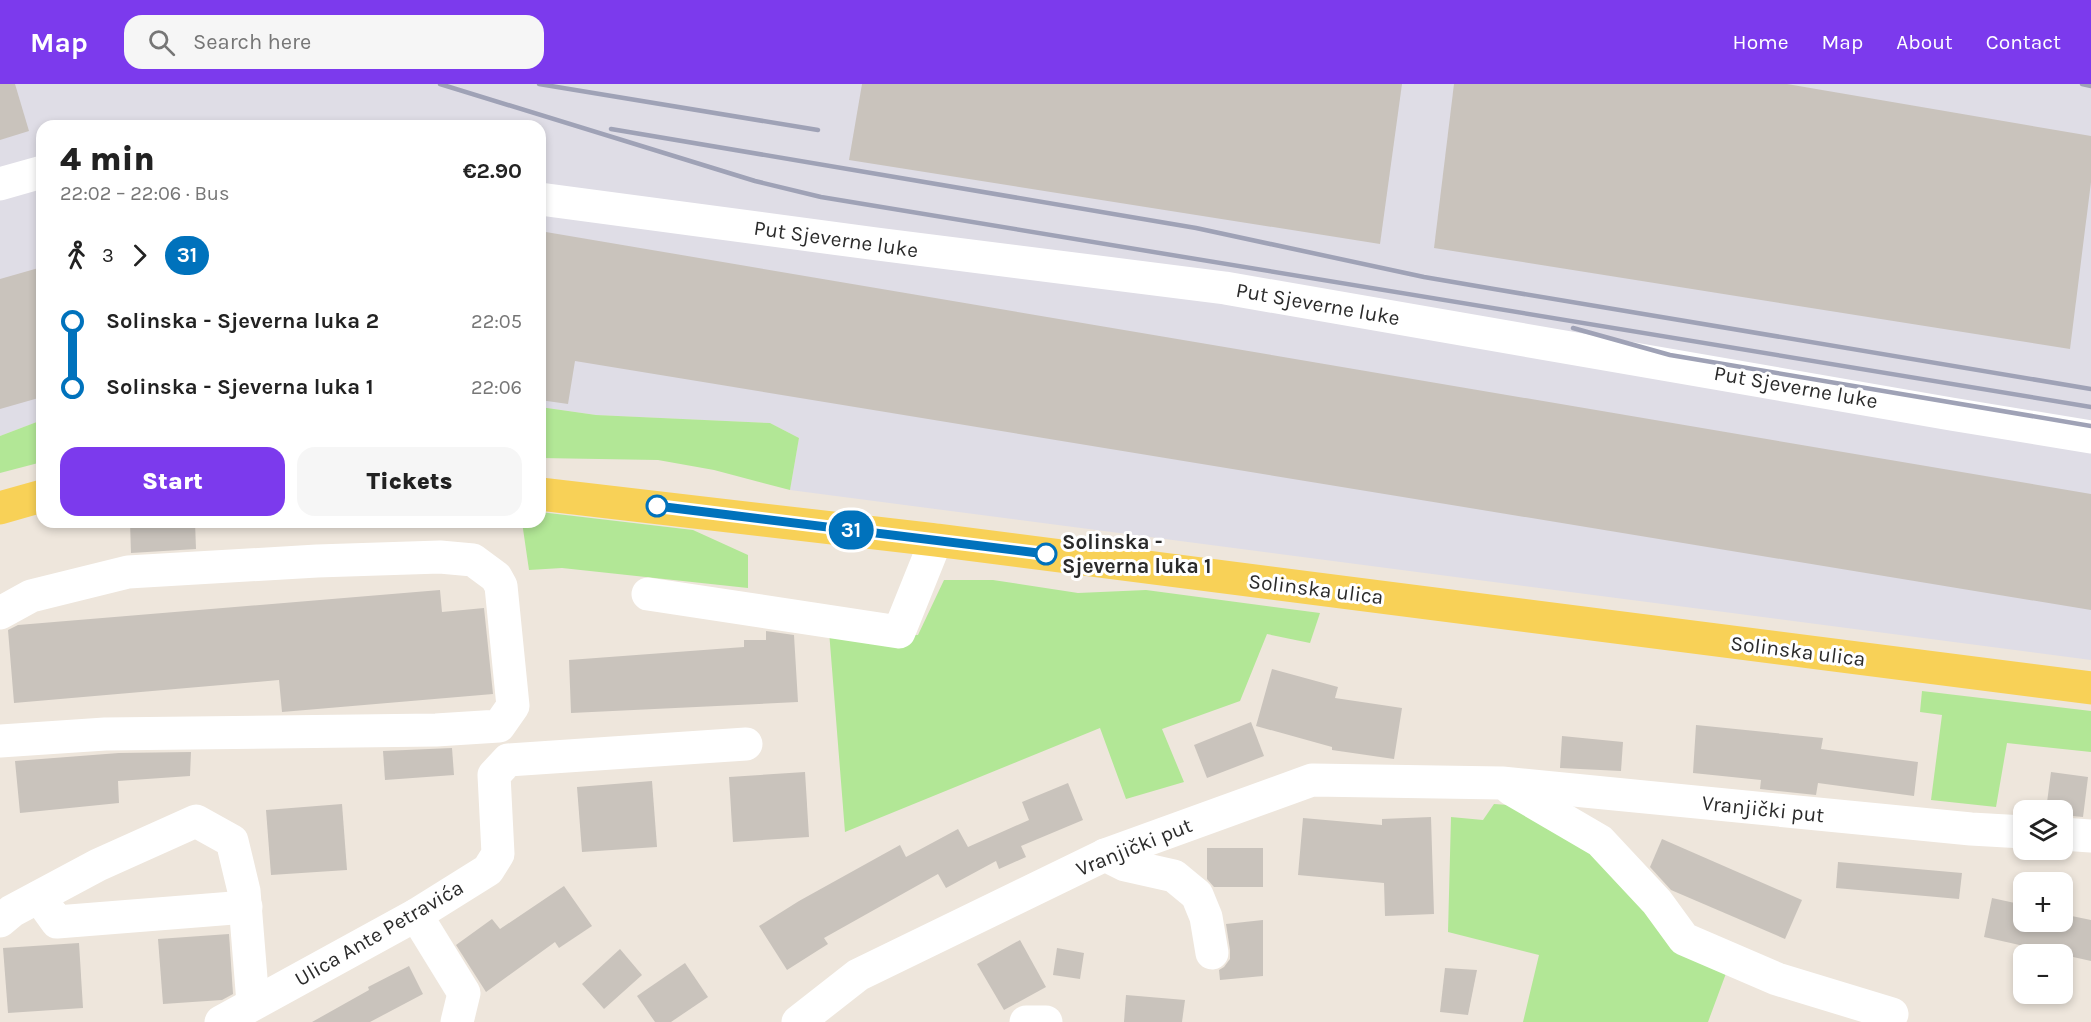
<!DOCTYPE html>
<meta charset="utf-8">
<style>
body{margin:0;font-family:Karla,sans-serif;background:#f6f6f6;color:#222;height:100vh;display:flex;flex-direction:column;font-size:22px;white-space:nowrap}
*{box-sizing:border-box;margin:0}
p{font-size:20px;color:#767676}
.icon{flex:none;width:33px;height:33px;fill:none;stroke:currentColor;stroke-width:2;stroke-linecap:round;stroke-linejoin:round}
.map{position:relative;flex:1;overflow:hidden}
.drawer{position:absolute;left:36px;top:36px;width:510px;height:408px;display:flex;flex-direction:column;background:#fff;border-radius:18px;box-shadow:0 3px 9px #0003}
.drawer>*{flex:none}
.badge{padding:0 12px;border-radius:20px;font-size:21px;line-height:39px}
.fabs{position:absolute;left:2013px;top:716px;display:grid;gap:12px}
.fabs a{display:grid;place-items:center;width:60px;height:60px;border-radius:12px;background:#fff;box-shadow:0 3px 9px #0003;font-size:30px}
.map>.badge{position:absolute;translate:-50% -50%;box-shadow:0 0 0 3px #fff}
.legs{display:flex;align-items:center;gap:9px;height:66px;padding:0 24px;font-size:20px}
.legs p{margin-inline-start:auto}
.head{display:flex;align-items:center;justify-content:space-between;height:102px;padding:0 24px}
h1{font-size:33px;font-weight:800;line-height:45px}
.button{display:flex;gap:12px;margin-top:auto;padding:12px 24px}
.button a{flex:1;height:69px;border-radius:18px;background:#7c3aed;color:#fff;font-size:24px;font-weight:800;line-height:69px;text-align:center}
.button a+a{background:#f6f6f6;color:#222}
ul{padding:0 24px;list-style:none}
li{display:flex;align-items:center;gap:21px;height:66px;font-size:22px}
li i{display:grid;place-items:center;width:9px;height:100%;margin:0 8px;background:currentColor}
li i::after{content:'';width:15px;height:15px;margin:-8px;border:4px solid;border-radius:50%;background:#fff}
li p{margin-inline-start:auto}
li:first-child i{background:linear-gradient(#0000 50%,currentColor 0)}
li:last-child i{background:linear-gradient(currentColor 50%,#0000 0)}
header{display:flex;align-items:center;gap:36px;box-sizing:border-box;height:84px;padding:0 30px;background:#7c3aed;color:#fff}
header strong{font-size:28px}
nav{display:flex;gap:33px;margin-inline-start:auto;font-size:21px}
.search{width:420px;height:54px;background:#f6f6f6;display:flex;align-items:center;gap:15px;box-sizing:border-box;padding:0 21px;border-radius:18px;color:#767676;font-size:22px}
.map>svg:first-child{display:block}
.industrial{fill:#dfdde6}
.green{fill:#b2e796}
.building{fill:#c9c3bc}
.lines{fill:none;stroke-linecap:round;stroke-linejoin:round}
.minor{stroke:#fff;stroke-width:33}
.major{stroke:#f8d157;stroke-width:33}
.rail{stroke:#9fa2b6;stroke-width:4.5}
.line-1-casing{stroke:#fff;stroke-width:14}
.line-1{stroke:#0072bc;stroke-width:9}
.stop-1-dot{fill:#fff;stroke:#0072bc;stroke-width:3}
.labels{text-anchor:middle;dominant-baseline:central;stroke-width:6;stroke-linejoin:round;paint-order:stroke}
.street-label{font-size:21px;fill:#2b2b2b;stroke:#fff}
.stop-label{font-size:21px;font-weight:bold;fill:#2b2b2b;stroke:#fff;text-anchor:start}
</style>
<header>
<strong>Map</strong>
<div class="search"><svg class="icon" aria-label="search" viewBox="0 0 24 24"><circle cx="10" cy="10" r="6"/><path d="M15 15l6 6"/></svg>Search here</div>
<nav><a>Home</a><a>Map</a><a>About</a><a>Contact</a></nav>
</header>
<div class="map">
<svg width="2091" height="938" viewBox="0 0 2091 938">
<rect width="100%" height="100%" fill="#eee6dc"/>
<polygon class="industrial" points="0,0 2091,0 2091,576 790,406 799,354 770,339 596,331 540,323 540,42 42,42 42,336 0,352"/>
<g class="green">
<polygon points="540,323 596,331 770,339 799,354 790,406 714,386 658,376 540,374"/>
<polygon points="42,336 42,378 0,389 0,352"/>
<polygon points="540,428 693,446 748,471 748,504 562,484 529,486 522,438 540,438"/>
<polygon points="944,496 993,496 1078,509 1146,506 1320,529 1310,559 1267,550 1240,617 1162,645 1184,698 1126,715 1100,644 845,748 829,547 918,551"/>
<polygon points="1922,607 2091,627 2091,668 2007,659 1996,723 1931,716 1942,631 1920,628"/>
<polygon points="1494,720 1509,721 1592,763 1728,884 1708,938 1523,938 1539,871 1448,848 1451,733 1483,736"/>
</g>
<g class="building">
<polygon points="0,0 15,0 29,47 0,56"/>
<polygon points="862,0 1402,0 1380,160 849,76"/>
<polygon points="1454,0 1787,0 2091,52 2091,98 2070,265 1434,164"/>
<polygon points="540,147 2091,410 2091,526 575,277 568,320 540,316"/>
<polygon points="42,183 42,313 0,325 0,195"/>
<polygon points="130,438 195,438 196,465 131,469"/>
<polygon points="440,506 442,528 484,524 493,610 282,628 279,596 14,619 8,546 18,541"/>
<polygon points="766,547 794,551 798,618 571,629 569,576 744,563 744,556 766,556"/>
<polygon points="1272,585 1338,603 1335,614 1402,624 1394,675 1332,666 1332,663 1256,642"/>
<polygon points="1251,638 1264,672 1207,694 1194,661"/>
<polygon points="1696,641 1823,654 1821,665 1918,678 1914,712 1818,699 1816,711 1760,705 1761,696 1693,689"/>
<polygon points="1562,652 1623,658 1621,687 1560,684"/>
<polygon points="452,664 454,691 385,696 383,667"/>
<polygon points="191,668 190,692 118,697 119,719 20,729 15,677 119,669"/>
<polygon points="805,688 809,753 733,758 729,693"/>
<polygon points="2051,688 2088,693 2083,733 2062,731 2062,726 2046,726"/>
<polygon points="652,697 657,763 582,768 577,703"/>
<polygon points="1068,699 1083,736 1021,762 1026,773 999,785 996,777 946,804 938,790 824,854 828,860 787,886 759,842 799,817 900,761 906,773 958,745 968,763 1029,736 1022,718"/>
<polygon points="342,720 347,786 271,791 266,726"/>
<polygon points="1431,733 1434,830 1385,832 1384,799 1298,791 1303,734 1382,741 1382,735"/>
<polygon points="1662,755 1802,816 1785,855 1671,806 1650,783"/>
<polygon points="1207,764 1263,764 1263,803 1214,803 1207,795"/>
<polygon points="1838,778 1962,789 1959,815 1836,804"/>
<polygon points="564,802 592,842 559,864 555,858 486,908 456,861 492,835 500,845"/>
<polygon points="1992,814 2024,821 2024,837 2062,837 2062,830 2091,836 2091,877 1984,853"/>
<polygon points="1263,836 1263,892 1220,896 1219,886 1224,883 1230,875 1230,866 1226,840"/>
<polygon points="229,850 233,910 222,916 163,920 158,855"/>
<polygon points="1020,856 1046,903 1004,926 977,880"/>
<polygon points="79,859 83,924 8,929 3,864"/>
<polygon points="1057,864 1084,869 1080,895 1053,891"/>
<polygon points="620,865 642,891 604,925 582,900"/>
<polygon points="685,879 708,913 671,938 655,938 637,912"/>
<polygon points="409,882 423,910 370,938 312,938 369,906 368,903"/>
<polygon points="1445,884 1477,886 1468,931 1440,928"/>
<polygon points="1126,911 1185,916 1182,938 1124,938"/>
</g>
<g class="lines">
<g class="minor">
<polyline points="0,100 42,88"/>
<polyline points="540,115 877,160 1225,204 1951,330 2091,353"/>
<polyline points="648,510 899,548 936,456"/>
<polyline points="0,529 31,512 128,488 317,477 440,473 473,476 496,493 501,502 513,622 499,642 436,646 105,650 0,657"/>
<polyline points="1511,705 1600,757 1657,818 1684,855 1777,895 1892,930"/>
<polyline points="2062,750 2091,752"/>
<polyline points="1105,771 1125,781 1174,792 1197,811 1206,833 1212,869"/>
<polyline points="39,813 57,838 246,823"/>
<polyline points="416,831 464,909 457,938"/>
<polyline points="0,837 12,827 98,781 196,737 232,757 244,807 253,919"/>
<polyline points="221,938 416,831 488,786 498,770 494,691 508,676 746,660"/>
<polyline points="798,938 858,891 1105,771 1312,696 1502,699 1971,745 2024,748"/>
<polyline points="1026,938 1046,938"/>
</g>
<g class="major">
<polyline points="540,410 936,456 2091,604"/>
<polyline points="0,424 42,412"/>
</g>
<g class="rail">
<polyline points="440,0 755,97 821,113 2091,323"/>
<polyline points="539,0 818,46"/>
<polyline points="2082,0 2091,2"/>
<polyline points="611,45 1196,144 1424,193 1494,205 2091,305"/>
<polyline points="1573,244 1670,271 2091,342"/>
</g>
</g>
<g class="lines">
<g class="line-1-casing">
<polyline id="line-1" points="657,422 1046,470"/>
</g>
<use href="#line-1" class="line-1"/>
</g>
<g class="stop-1-dot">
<circle cx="657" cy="422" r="10"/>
<circle cx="1046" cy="470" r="10"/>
</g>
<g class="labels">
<g class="street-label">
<text transform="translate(836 155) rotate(8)">Put Sjeverne luke</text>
<text transform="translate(1318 220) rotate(10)">Put Sjeverne luke</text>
<text transform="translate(1796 303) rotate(10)">Put Sjeverne luke</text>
<text transform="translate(1316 505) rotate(7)">Solinska ulica</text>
<text transform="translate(1798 567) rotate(7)">Solinska ulica</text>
<text transform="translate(1763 725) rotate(6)">Vranjički put</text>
<text transform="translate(1134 763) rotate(-22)">Vranjički put</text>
<text transform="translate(379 849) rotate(-30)">Ulica Ante Petravića</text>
</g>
<g class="stop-label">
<text x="1062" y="458">Solinska -<tspan x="1062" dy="24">Sjeverna luka 1</tspan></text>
</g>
</g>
</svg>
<div class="fabs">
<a><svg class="icon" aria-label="layers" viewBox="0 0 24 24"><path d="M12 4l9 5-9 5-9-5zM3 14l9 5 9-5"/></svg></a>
<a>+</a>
<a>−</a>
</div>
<b class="badge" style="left:851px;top:446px;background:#0072bc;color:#fff">31</b>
<section class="drawer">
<div class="head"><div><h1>4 min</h1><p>22:02 – 22:06 · Bus</p></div><b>€2.90</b></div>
<div class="legs"><svg class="icon" aria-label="walk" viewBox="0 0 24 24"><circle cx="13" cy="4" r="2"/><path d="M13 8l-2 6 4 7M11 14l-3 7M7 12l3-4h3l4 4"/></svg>3<svg class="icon" aria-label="forward" viewBox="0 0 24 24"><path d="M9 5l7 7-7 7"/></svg><b class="badge" style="background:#0072bc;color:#fff">31</b></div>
<ul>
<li><i style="color:#0072bc"></i><b>Solinska - Sjeverna luka 2</b><p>22:05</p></li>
<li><i style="color:#0072bc"></i><b>Solinska - Sjeverna luka 1</b><p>22:06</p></li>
</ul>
<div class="button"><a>Start</a><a>Tickets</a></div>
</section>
</div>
